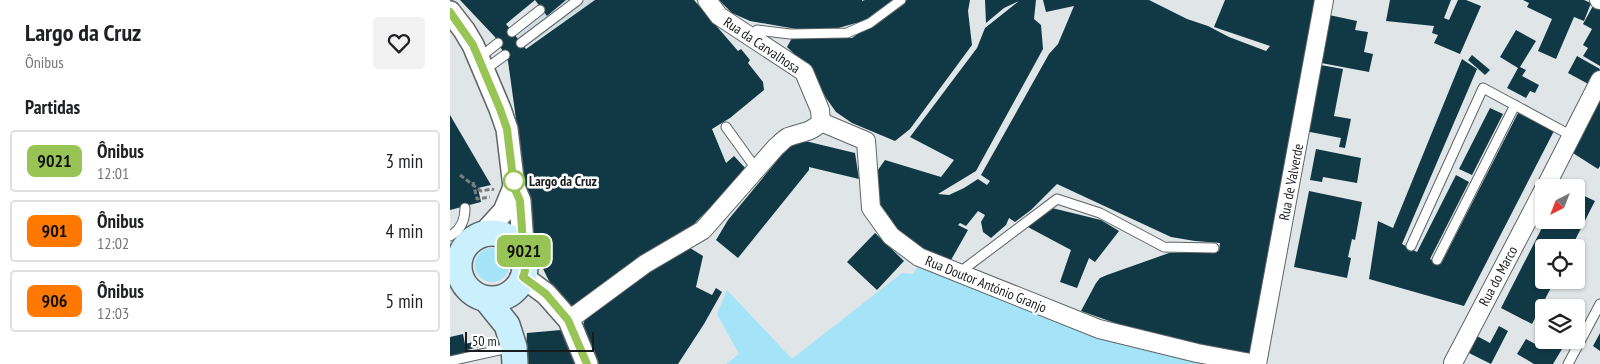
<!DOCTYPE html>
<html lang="pt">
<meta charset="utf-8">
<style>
body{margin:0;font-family:"PT Sans Narrow",sans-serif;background:#f2f2f2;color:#202124;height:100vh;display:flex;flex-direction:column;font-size:19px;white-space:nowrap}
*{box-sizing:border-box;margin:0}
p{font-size:16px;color:#757577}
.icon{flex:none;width:28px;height:28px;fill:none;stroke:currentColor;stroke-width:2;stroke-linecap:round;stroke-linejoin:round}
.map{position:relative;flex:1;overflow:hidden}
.side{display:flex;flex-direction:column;background:#fff;width:450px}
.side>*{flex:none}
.badge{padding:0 10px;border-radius:8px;font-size:18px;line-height:32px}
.needle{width:32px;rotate:222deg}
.buttons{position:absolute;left:1085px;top:179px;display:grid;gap:10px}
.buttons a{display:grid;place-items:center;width:50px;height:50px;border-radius:5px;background:#fff;box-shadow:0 1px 4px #0004;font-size:25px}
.scale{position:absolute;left:15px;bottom:12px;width:129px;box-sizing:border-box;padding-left:5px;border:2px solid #191b1c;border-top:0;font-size:14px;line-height:18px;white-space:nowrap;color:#191b1c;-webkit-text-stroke:4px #fff;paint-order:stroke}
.map>.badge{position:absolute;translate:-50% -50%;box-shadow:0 0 0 2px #fff}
h2{padding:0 25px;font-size:19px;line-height:45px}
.round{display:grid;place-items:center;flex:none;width:52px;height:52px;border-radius:5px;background:#f2f2f2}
.overview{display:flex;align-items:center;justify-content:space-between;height:85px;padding:0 25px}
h1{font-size:24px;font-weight:600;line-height:38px}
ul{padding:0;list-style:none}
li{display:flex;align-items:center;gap:15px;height:62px;margin:0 10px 8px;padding:0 15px;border:2px solid #e0e0e0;border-radius:5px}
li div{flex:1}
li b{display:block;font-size:19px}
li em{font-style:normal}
li .badge{min-width:55px;font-weight:700;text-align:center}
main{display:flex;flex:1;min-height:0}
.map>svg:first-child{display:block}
.built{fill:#cfdde3}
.green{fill:#a5e3f8}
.building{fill:#113945}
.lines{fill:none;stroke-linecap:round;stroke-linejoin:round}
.service-casing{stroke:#5f6466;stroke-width:11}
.minor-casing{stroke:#5f6466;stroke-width:20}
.tertiary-casing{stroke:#5f6466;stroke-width:24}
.secondary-casing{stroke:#5f6466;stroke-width:28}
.path{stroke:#7a7e80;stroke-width:3;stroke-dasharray:5 2.5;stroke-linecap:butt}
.service{stroke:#fff;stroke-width:9}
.minor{stroke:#fff;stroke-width:18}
.tertiary{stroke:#fff;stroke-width:21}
.secondary{stroke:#c9f0fc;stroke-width:25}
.line-casing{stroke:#fff;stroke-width:11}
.line{stroke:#98c455;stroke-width:8}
.stop-dot{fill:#fff;stroke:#98c455;stroke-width:2.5}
.labels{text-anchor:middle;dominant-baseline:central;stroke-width:5;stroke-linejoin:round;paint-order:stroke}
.street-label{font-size:14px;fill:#191b1c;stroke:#fff}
.stop-label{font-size:14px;font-weight:bold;fill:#191b1c;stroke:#fff;text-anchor:start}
</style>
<main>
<section class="side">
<div class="overview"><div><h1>Largo da Cruz</h1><p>Ônibus</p></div><a class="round"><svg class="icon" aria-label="heart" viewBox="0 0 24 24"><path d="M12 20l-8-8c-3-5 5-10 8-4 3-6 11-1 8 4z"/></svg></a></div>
<h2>Partidas</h2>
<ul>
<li><span class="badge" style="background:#98c455;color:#111">9021</span><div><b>Ônibus</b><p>12:01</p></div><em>3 min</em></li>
<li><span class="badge" style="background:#ff7900;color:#111">901</span><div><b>Ônibus</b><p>12:02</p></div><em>4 min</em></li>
<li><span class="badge" style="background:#ff7900;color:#111">906</span><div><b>Ônibus</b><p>12:03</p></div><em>5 min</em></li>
</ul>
</section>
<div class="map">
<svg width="1150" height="364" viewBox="0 0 1150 364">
<rect width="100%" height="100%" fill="#e0e6e8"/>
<polygon class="built" points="95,0 145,0 60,58 47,39"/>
<g class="green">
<circle cx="42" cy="265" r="17"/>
<polygon points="468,266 527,286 646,338 767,364 276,364 289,354 267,314 277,290 341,358 343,358 452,273 463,274"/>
</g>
<g class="building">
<polygon points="10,0 116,0 97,16 85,0 56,24 76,49 145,0 244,0 288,51 291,49 300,60 298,63 313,82 314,90 280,118 262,129 276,163 284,156 297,170 244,224 217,244 128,306 113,304 98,279 84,250 58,61 45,37"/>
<polygon points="269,0 412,0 412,1 415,0 447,0 417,20 381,30 352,30 300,21 282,13"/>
<polygon points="455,0 520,0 518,11 522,45 460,129 445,141 402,123 386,112 376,98 361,70 337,47 342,38 402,38"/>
<polygon points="535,0 586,0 584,19 591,25 593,49 526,171 488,194 499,195 514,188 528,179 537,185 540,181 531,175 599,54 608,44 624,6 596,12 593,0 699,0 737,19 758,26 779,37 816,51 820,46 764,27 775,0 869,0 800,354 784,352 685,330 631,311 646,283 650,278 657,275 719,253 769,251 770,243 745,241 721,237 607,184 581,210 565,222 559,218 556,225 541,238 533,232 531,222 535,215 528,211 516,226 510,223 508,225 518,230 501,260 468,246 451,235 428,205 425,174 435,160 491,177 504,160 460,137 527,48 535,28 569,1 554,8 536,23"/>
<polygon points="940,0 1001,0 994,18 999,20 1008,0 1016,0 1031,6 1010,54 984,43 988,35 982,33 984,26 936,21"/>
<polygon points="1073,0 1134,0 1141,3 1134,21 1124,17 1106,59 1088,51 1102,19 1077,7 1079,3"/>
<polygon points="1144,4 1150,7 1150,66 1133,56 1138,48 1133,45 1142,29 1133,24"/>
<polygon points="879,15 907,21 905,30 918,32 914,52 923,54 919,72 866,62"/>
<polygon points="1066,30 1086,41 1070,67 1076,70 1072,76 1089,85 1085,93 1080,91 1076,98 1057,88 1068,68 1050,57"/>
<polygon points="1022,55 1040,70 1035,75 1018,60"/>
<polygon points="1127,56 1150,69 1142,86 1118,73"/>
<polygon points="1012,59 1027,69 952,244 967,252 1006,175 1019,182 980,259 991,264 1068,113 1104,131 1014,306 919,279 928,221 943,228"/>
<polygon points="865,64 893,69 884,116 901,119 895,148 889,147 891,138 855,131"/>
<polygon points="1150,92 1150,166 1148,169 1115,148"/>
<polygon points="1040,108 1053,114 1022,175 1009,169"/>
<polygon points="0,115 41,185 28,188 31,202 0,210"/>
<polygon points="351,140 405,153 409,179 359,167 359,170 288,258 266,240 278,220 335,151 345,143"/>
<polygon points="866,149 911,158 907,183 873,177 872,182 860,180"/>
<polygon points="859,191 912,202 905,240 902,239 898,257 901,258 897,278 844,267"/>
<polygon points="1126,192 1145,201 1121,248 1094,248 1094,280 1105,280 1082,324 1051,308 1096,220 1126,220"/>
<polygon points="602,208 651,220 669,231 645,262 639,258 627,288 610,282 621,250 576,226"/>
<polygon points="425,233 454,261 427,290 397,262"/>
<polygon points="240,248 253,256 246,287 262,295 266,288 272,292 254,324 228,364 140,364 131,331 136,316 216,258"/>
<polygon points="1049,326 1058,331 1041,364 1017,352 1025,335 1040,343"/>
<polygon points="111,330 127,358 126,364 75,364 77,333"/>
<polygon points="1150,333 1150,351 1143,346"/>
<polygon points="13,334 15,344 31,340 32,346 17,350 17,354 0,358 0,337"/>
<polygon points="1092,337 1094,340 1097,340 1112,349 1103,364 1084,364 1067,354 1076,339 1087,345"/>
</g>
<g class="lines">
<g class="service-casing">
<g id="service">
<polyline points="62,32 90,10"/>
<polyline points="300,38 307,30 340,34 397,33 420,23 451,0"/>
<polyline points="71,43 128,0"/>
<polyline points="29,58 48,43"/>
<polyline points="33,71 55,55"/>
<polyline points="276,127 307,170"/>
<path d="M0 236C11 230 15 219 15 208"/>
<polyline points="961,246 1033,88 1122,136"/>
<polyline points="987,260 1065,105"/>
<polyline points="510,272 607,199 650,213 714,247 764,248"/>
<polyline points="0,276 9,273"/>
<polyline points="0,361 63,347"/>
<polyline points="1118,364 1150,304"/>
</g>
</g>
<g class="minor-casing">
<g id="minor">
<polyline points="257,0 269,16 354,72 370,110 371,122"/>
<polyline points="1149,0 1150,0"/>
<polyline points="371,122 416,141 421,208 441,236 469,257 649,329 747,353 806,364"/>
<polyline points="1095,188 1150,80"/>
<path d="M119 320 195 264 253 230 326 147C330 144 334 139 338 137 351 132 361 133 371 122"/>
<polyline points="1003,363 1094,189"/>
<polyline points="807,364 874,0"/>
</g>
</g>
<g class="tertiary-casing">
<g id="tertiary">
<polyline points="0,12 14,30 23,45 50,109 57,129 64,187 70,201 74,258"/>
<polyline points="34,233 54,211 64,187"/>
<polyline points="73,277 96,294 119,320 137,364"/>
</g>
</g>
<g class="secondary-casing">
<g id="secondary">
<circle cx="42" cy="266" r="33"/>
<polyline points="36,299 57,325 64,347 65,364"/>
</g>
</g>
<g class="path">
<polyline points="10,175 31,191 42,189 44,190"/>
<polyline points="23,182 27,199 40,197"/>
</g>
<use href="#service" class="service"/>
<use href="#minor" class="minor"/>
<use href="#tertiary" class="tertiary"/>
<use href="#secondary" class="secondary"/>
</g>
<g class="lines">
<g class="line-casing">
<polyline id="line" points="0,12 23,45 50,109 57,129 64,187 70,201 75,271 73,277 96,294 118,320 137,364"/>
</g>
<use href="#line" class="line"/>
</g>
<circle class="stop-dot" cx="64" cy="181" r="10"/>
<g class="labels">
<g class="street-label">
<text transform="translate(312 45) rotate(34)">Rua da Carvalhosa</text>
<text transform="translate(841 182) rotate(-79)">Rua de Valverde</text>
<text transform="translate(1048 276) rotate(-62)">Rua do Marco</text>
<text transform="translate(536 284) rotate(22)">Rua Doutor António Granjo</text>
</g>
<g class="stop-label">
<text x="79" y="181">Largo da Cruz</text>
</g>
</g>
</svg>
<div class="buttons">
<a><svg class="needle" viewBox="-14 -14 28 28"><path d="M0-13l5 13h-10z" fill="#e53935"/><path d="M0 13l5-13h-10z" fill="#757577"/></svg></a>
<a><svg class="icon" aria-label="locate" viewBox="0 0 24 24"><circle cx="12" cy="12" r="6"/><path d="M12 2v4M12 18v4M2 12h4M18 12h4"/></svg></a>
<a><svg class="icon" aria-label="layers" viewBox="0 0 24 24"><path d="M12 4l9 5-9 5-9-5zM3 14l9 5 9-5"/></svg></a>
</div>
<div class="scale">50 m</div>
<b class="badge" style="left:74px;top:251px;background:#98c455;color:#111">9021</b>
</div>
</main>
